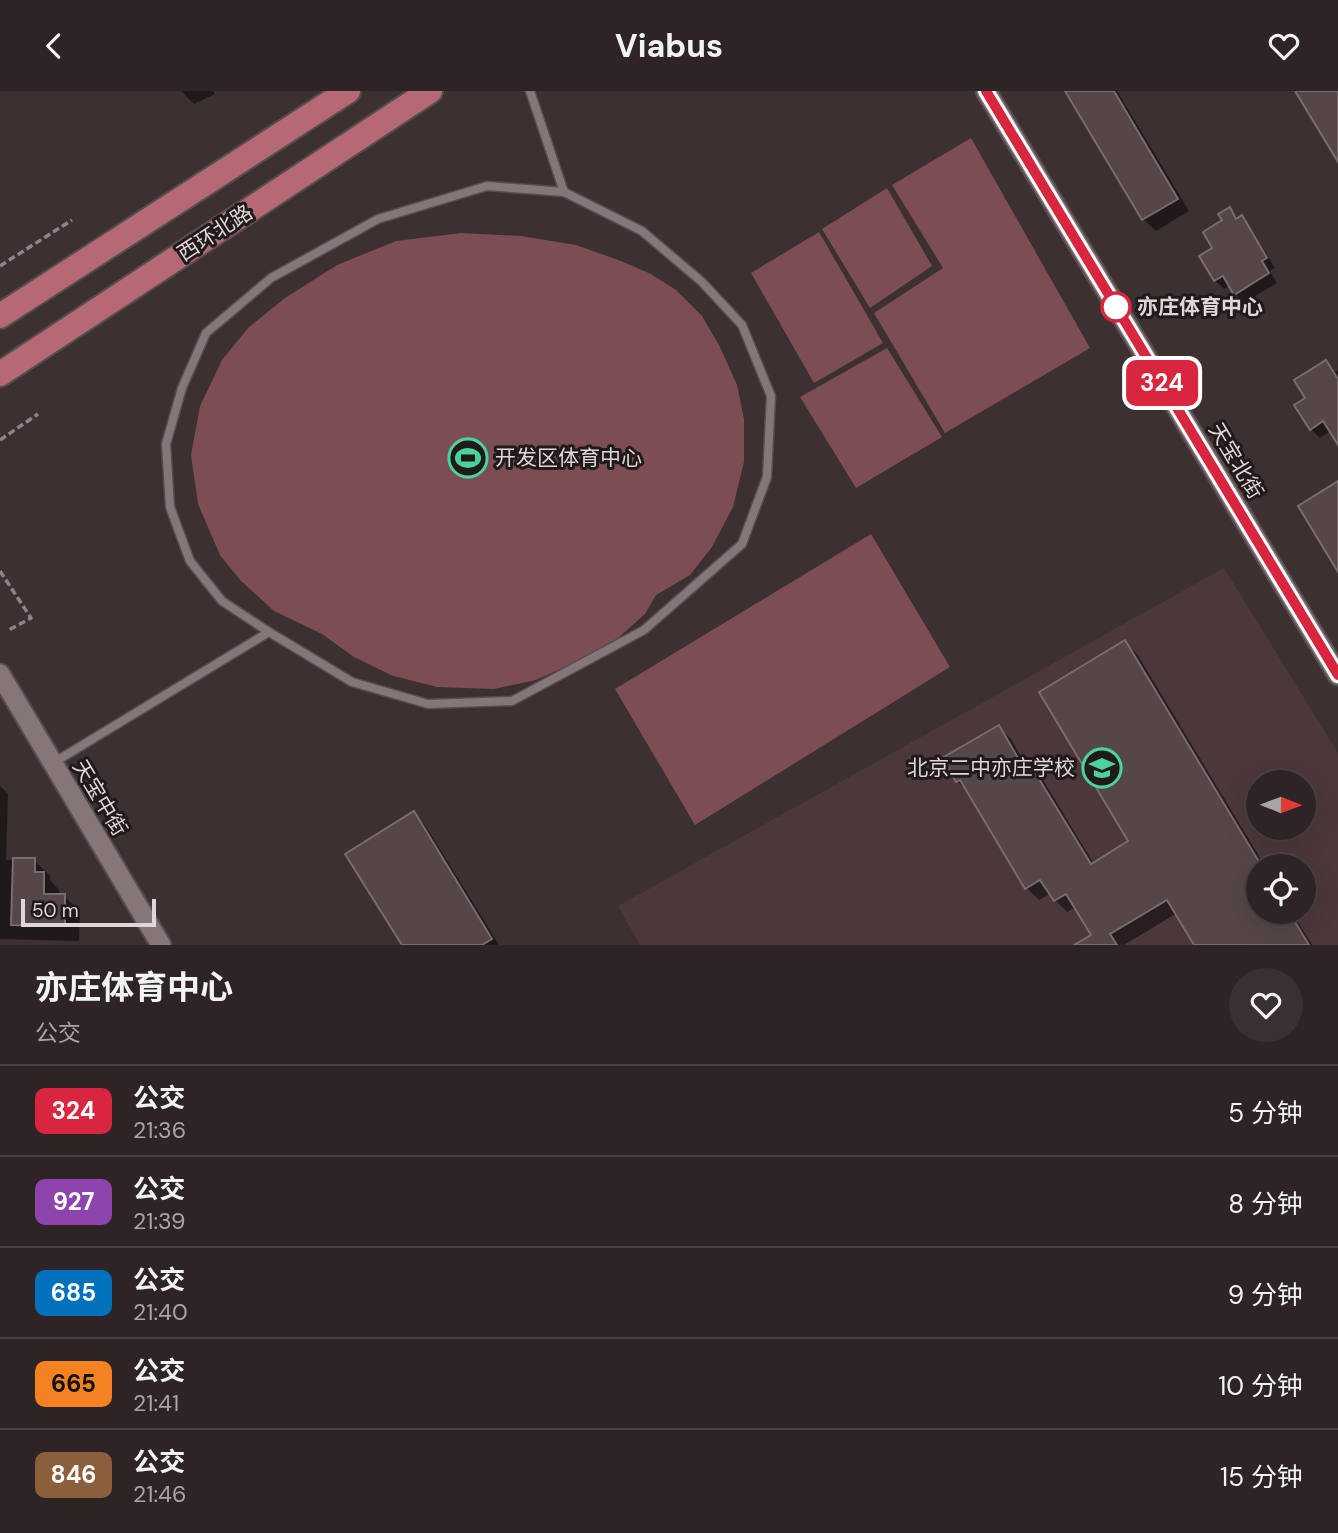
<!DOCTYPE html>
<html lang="zh">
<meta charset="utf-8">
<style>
body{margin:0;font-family:"DM Sans","Noto Sans SC",sans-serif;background:#3a3032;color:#f1f3f6;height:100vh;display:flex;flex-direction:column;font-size:26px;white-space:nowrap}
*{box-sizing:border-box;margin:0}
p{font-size:23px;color:#a7a4a7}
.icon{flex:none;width:38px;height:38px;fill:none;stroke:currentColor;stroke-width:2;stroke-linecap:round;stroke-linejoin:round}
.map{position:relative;height:854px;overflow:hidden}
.side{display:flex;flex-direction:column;background:#2e2425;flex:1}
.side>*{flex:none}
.badge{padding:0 14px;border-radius:10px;font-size:24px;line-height:46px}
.needle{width:46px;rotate:91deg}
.controls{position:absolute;left:1246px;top:679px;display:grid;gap:14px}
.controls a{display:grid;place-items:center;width:70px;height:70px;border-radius:50%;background:#2e2425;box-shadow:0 7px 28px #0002,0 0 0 2px #494142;font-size:35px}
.scale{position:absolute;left:21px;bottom:18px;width:135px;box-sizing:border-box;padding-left:7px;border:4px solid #dfd6d7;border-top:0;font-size:19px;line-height:24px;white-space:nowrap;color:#dfd6d7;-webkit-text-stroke:5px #201a1a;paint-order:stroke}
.map>.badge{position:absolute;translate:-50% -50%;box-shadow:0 0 0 4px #fff}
.round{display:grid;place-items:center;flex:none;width:74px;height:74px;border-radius:37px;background:#3a3032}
.overview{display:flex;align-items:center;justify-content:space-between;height:119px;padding:0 35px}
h1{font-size:33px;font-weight:700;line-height:52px}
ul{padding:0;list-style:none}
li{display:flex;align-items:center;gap:21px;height:91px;padding:0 35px;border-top:2px solid #494142}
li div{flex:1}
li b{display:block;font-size:26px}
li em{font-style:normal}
li .badge{min-width:77px;font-weight:700;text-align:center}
header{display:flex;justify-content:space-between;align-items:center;height:91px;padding:0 35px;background:#2e2425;font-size:32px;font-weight:700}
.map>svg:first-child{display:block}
.built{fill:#4c383a;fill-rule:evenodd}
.green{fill:#7c4d52}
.shadow{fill:#0007}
.building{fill:#554748;stroke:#7a6c6d;stroke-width:2}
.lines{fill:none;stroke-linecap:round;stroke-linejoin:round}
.service-casing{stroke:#584d4e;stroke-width:11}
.tertiary-casing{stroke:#584d4e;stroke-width:23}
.primary-casing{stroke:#584d4e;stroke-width:28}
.path{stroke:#8f8485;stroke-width:3.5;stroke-dasharray:7 3.5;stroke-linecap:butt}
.service{stroke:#857677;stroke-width:8}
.tertiary{stroke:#857677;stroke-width:19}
.primary{stroke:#b56974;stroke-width:24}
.line-casing{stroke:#fff;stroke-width:16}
.line{stroke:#d7263d;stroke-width:10}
.stop-dot{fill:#fff;stroke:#d7263d;stroke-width:3.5}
.labels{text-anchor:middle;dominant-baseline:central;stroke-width:6;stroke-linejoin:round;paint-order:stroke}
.street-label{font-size:21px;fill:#dfd6d7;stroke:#201a1a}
.stop-label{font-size:21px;font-weight:bold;fill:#dfd6d7;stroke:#201a1a;text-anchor:start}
.poi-label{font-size:21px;fill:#dfd6d7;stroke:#201a1a;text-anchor:start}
</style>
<header><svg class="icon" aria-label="back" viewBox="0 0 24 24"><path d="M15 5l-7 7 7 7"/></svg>Viabus<svg class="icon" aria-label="heart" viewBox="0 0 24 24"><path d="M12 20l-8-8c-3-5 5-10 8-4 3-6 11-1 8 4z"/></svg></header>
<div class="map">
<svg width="1338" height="854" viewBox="0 0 1338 854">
<rect width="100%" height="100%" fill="#3d3031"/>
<path class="built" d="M1224 477 1338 662V854H640L618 815ZM1258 691H1304V737H1258ZM1258 775H1304V821H1258Z"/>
<g class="green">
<polygon points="971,47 1090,257 945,342 874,222 943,177 892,94"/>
<polygon points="887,97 932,175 870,217 822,138"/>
<polygon points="819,141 883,252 814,292 751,182"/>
<polygon points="461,142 521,145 576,154 621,170 651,183 676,199 702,225 720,256 737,294 744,328 744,371 733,416 712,456 690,484 656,504 645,523 617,548 582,568 536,589 494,598 437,596 393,585 354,566 322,543 274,520 240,489 220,464 198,413 191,364 200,315 222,269 249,236 285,207 337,174 396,150"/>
<polygon points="887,257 942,346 856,397 800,306"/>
<polygon points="871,443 950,576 695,734 615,598"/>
</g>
<g class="shadow">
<polygon points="181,0 213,0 215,3 194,13"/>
<polygon points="1067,0 1117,0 1189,120 1156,140 1143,128"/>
<polygon points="1229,118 1239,128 1241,127 1250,136 1275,177 1270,180 1277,192 1244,212 1235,203 1230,195 1224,198 1215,189 1201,166 1215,158"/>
<polygon points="1325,271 1335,281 1338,280 1338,348 1331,340 1320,347 1311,338 1307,307"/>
<polygon points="1125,551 1137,563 1265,775 1258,775 1258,821 1292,821 1312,854 1196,854 1177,822 1124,854 1079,854 1093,845 1076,816 1067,821 1055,809 1051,802 1039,809 1027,797 969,703 957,690 944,668 999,636 1011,648 1026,674 1028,672 1040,684 1094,773 1131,750"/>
<polygon points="0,695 8,703 6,769 34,769 50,785 50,789 59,799 59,805 64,805 80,820 79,850 0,848"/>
<polygon points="413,723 425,734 499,854 404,854"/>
</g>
<g class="building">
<polygon points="1065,0 1114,0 1178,108 1142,129"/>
<polygon points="1295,0 1338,0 1338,71"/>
<polygon points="1230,116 1236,128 1242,124 1267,167 1262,170 1269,182 1234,204 1223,185 1214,190 1199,165 1212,157 1203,141 1222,129 1218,123"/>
<polygon points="1326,269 1338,288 1338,354 1323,330 1310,339 1294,314 1305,307 1294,289"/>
<polygon points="1338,390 1338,481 1298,415"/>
<polygon points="1125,549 1258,769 1258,821 1289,821 1309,854 1194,854 1167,809 1110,843 1117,854 1074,854 1091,844 1066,803 1054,810 1040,789 1025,798 960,689 956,691 942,667 999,634 1022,674 1028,670 1091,773 1128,750 1039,601"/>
<polygon points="414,720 492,848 482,854 402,854 345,763"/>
<polygon points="13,767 35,767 35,781 44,781 44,803 65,803 65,835 11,834"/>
</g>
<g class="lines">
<g class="service-casing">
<g id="service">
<polyline points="269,541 222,510 190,470 170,416 166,353 182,297 206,242 271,187 378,128 487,95 564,101"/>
<polyline points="53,672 269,541 352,591 428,613 512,610 644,539 742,453 767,386 771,305 742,234 702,191 642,140 564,101 530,0"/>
</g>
</g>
<g class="tertiary-casing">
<g id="tertiary">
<polyline points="986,0 1338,584"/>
<polyline points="0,583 161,854"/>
</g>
</g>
<g class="primary-casing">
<g id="primary">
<polyline points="0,225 348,0"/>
<polyline points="0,283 430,0"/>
</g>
</g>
<g class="path">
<polyline points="0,175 72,129"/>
<polyline points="0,349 38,323"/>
<polyline points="0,480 31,527 7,540"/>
</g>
<use href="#service" class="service"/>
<use href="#tertiary" class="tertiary"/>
<use href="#primary" class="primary"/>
</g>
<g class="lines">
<g class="line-casing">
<polyline id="line" points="986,0 1338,584"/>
</g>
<use href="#line" class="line"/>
</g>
<defs>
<g id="stadium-ring" transform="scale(2.0125)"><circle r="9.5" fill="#201a1a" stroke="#49d49c" stroke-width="1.5"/><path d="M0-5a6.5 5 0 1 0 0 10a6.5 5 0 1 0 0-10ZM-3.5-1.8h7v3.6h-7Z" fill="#49d49c"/></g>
<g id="school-ring" transform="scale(2.0125)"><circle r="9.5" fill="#201a1a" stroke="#49d49c" stroke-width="1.5"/><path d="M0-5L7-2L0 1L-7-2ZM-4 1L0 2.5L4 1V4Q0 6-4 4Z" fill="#49d49c"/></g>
</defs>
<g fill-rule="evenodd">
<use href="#stadium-ring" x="468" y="367"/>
<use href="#school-ring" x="1102" y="677"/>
</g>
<circle class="stop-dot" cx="1116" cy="216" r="14"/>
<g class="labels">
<g class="street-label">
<text transform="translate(215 142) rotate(-33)">西环北路</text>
<text transform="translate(1236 370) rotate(59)">天宝北街</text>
<text transform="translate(100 707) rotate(59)">天宝中街</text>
</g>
<g class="stop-label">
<text x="1137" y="216">亦庄体育中心</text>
</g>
<g class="poi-label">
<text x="495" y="367">开发区体育中心</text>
<text x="1075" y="677" text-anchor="end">北京二中亦庄学校</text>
</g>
</g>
</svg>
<div class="controls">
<a><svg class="needle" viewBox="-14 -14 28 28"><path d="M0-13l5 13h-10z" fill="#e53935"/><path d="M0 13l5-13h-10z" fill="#a7a4a7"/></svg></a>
<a><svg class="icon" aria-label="locate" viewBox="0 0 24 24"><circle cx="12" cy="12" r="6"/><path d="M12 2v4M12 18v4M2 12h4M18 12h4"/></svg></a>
</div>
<div class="scale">50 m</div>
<b class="badge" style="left:1162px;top:292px;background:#d7263d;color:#fff">324</b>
</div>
<section class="side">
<div class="overview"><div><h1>亦庄体育中心</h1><p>公交</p></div><a class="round"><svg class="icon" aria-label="heart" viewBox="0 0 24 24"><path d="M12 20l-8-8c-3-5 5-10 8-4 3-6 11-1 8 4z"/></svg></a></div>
<ul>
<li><span class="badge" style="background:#d7263d;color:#fff">324</span><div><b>公交</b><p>21:36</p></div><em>5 分钟</em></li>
<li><span class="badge" style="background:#8e44ad;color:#fff">927</span><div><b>公交</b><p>21:39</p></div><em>8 分钟</em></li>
<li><span class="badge" style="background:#0072bc;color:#fff">685</span><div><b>公交</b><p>21:40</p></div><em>9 分钟</em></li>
<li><span class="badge" style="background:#f58220;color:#111">665</span><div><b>公交</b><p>21:41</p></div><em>10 分钟</em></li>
<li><span class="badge" style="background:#8b5e3c;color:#fff">846</span><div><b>公交</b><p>21:46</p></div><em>15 分钟</em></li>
</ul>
</section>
